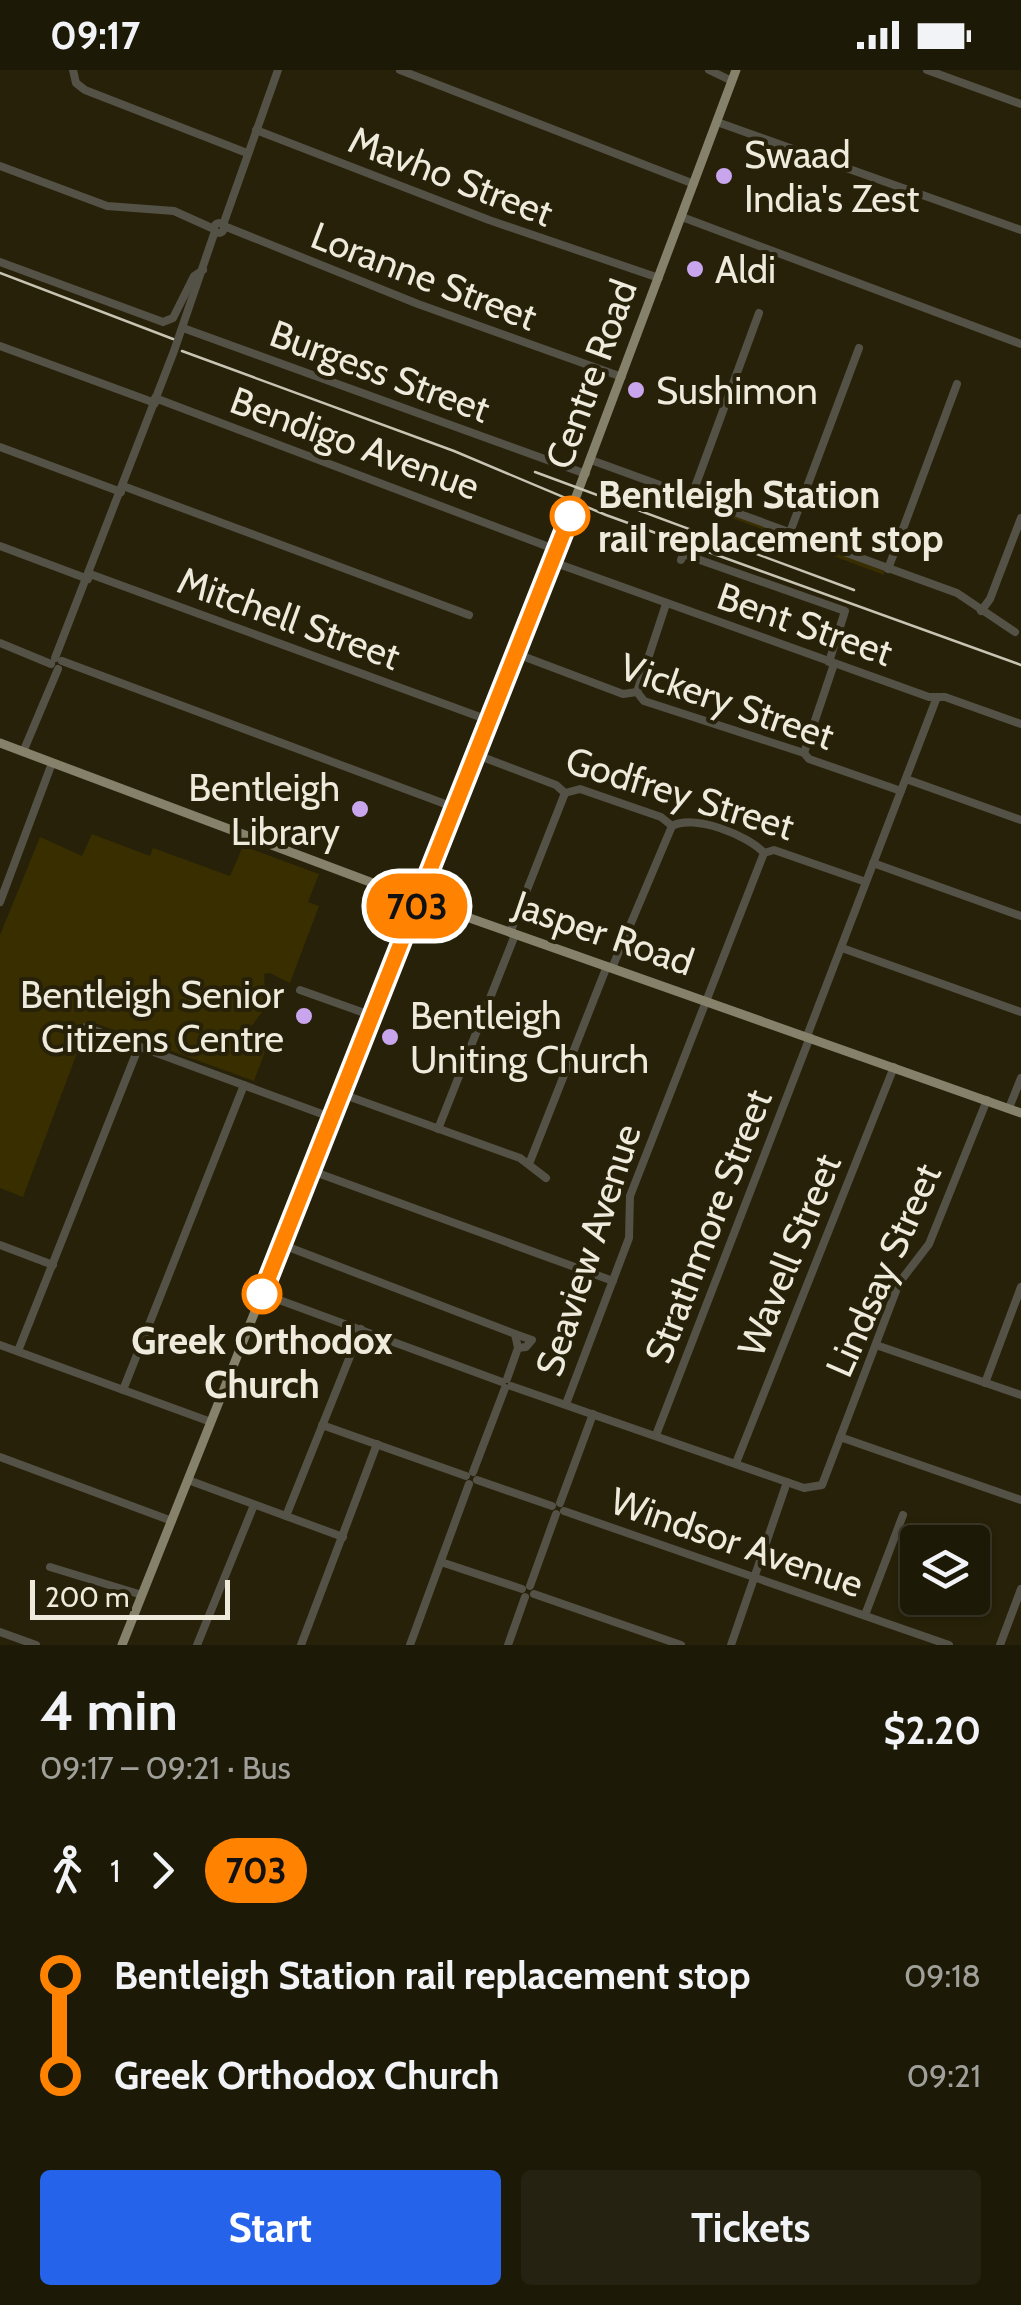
<!DOCTYPE html>
<meta charset="utf-8">
<style>
body{margin:0;font-family:Cabin,sans-serif;background:#252211;color:#f1f3f6;height:100vh;display:flex;flex-direction:column;font-size:38px;white-space:nowrap}
*{box-sizing:border-box;margin:0}
p{font-size:32px;color:#a0a09b}
.icon{flex:none;width:55px;height:55px;fill:none;stroke:currentColor;stroke-width:2;stroke-linecap:round;stroke-linejoin:round}
.map{position:relative;height:1575px;overflow:hidden}
.sheet{display:flex;flex-direction:column;background:#1d1907;flex:1}
.sheet>*{flex:none}
.badge{padding:0 20px;border-radius:32px;font-size:35px;line-height:65px}
.controls{position:absolute;left:900px;top:1455px;display:grid;gap:20px}
.controls a{display:grid;place-items:center;width:90px;height:90px;border-radius:10px;background:#1d1907;box-shadow:0 2px 8px #0004,0 0 0 2px #3b3828;font-size:50px}
.scale{position:absolute;left:30px;bottom:25px;width:200px;box-sizing:border-box;padding-left:10px;border:5px solid #eeebdc;border-top:0;font-size:28px;line-height:35px;white-space:nowrap;color:#eeebdc;-webkit-text-stroke:8px #272109;paint-order:stroke}
.map>.badge{position:absolute;translate:-50% -50%;box-shadow:0 0 0 5px #fff}
.legs{display:flex;align-items:center;gap:15px;height:110px;padding:0 40px;font-size:32px}
.legs p{margin-inline-start:auto}
.headline{display:flex;align-items:center;justify-content:space-between;height:170px;padding:0 40px}
h1{font-size:55px;font-weight:700;line-height:75px}
.button{display:flex;gap:20px;margin-top:auto;padding:20px 40px}
.button a{flex:1;height:115px;border-radius:10px;background:#2563eb;color:#fff;font-size:40px;font-weight:700;line-height:115px;text-align:center}
.button a+a{background:#252211;color:#f1f3f6}
ul{padding:0 40px;list-style:none}
li{display:flex;align-items:center;gap:35px;height:100px;font-size:38px}
li i{display:grid;place-items:center;width:15px;height:100%;margin:0 12px;background:currentColor}
li i::after{content:'';width:25px;height:25px;margin:-12px;border:8px solid;border-radius:50%;background:#1d1907}
li p{margin-inline-start:auto}
li:first-child i{background:linear-gradient(#0000 50%,currentColor 0)}
li:last-child i{background:linear-gradient(currentColor 50%,#0000 0)}
.status{display:flex;justify-content:space-between;align-items:center;height:70px;padding:0 50px;background:#1d1907;direction:ltr}
.status svg{height:28px;fill:currentColor}
.map>svg:first-child{display:block}
.green{fill:#382e00}
.lines{fill:none;stroke-linecap:round;stroke-linejoin:round}
.minor{stroke:#545146;stroke-width:8}
.major{stroke:#86816a;stroke-width:9}
.rail{stroke:#c8c4b3;stroke-width:2.5}
.line-1-casing{stroke:#fff;stroke-width:22}
.line-1{stroke:#ff8200;stroke-width:15}
.poi-dot{fill:#c9a5ee;stroke:#272109;stroke-width:4}
.stop-1-dot{fill:#fff;stroke:#ff8200;stroke-width:5}
.labels{text-anchor:middle;dominant-baseline:central;stroke-width:8;stroke-linejoin:round;paint-order:stroke}
.poi-label{font-size:38px;fill:#eeebdc;stroke:#272109;text-anchor:start}
.street-label{font-size:38px;fill:#eeebdc;stroke:#272109}
.stop-label{font-size:38px;font-weight:bold;fill:#eeebdc;stroke:#272109;text-anchor:start}
</style>
<div class="status"><b>09:17</b><svg viewBox="0 0 49 12"><path d="M0 12V9h3v3zM5 12V6h3v6zM10 12V3h3v9zM15 12V0h3v12zM26 1h20v11H26zM47 4h2v5h-2z"/></svg></div>
<div class="map">
<svg width="1021" height="1575" viewBox="0 0 1021 1575">
<rect width="100%" height="100%" fill="#272109"/>
<g class="green">
<polygon points="662,418 884,501 884,505 660,421"/>
<polygon points="92,764 150,786 153,778 230,806 243,776 319,804 308,832 319,836 290,913 270,903 264,904 266,937 244,966 265,982 254,1011 89,951 23,1127 0,1118 0,865 40,767 82,786"/>
</g>
<g class="lines">
<g class="minor">
<polyline points="73,0 76,13 85,20 247,83"/>
<polyline points="400,0 694,114"/>
<polyline points="709,0 732,11"/>
<polyline points="927,0 1021,34"/>
<polyline points="717,52 1021,160"/>
<polyline points="256,60 489,150 659,208"/>
<polyline points="0,96 107,136 174,141 214,159"/>
<polyline points="682,147 1021,274"/>
<circle cx="219" cy="158" r="5"/>
<polyline points="223,155 278,0"/>
<polyline points="224,156 418,234 622,307"/>
<polyline points="0,192 163,252 173,248 194,206 203,200"/>
<polyline points="183,258 586,404"/>
<polyline points="0,276 155,333"/>
<polyline points="155,328 557,480"/>
<polyline points="0,377 121,422"/>
<polyline points="591,390 957,523 1015,562"/>
<polyline points="123,416 469,545"/>
<polyline points="692,425 759,243"/>
<polyline points="790,462 859,278"/>
<polyline points="0,476 88,509"/>
<polyline points="681,490 683,484 845,541 829,592"/>
<polyline points="553,492 929,627 945,627 1021,654"/>
<polyline points="888,499 957,314"/>
<polyline points="90,504 491,651"/>
<polyline points="981,541 990,529 1021,448"/>
<polyline points="0,573 51,594"/>
<polyline points="517,584 623,624 637,622"/>
<polyline points="55,588 174,281 215,161"/>
<polyline points="62,591 456,738"/>
<polyline points="637,622 644,631 804,683 809,689 901,721"/>
<polyline points="637,622 666,534"/>
<polyline points="23,682 58,599"/>
<polyline points="804,683 834,594"/>
<path d="M477 685 556 715 565 723 580 719 661 747 672 756C694 744 748 765 764 783L774 780 866 812"/>
<polyline points="906,709 1021,750"/>
<polyline points="873,793 1021,846"/>
<polyline points="0,832 52,693"/>
<polyline points="510,863 565,723"/>
<polyline points="842,878 1021,942"/>
<polyline points="612,898 672,756"/>
<polyline points="300,920 373,946"/>
<polyline points="86,957 333,1048"/>
<polyline points="807,966 937,627"/>
<polyline points="342,1024 520,1088 546,1108"/>
<polyline points="1009,1038 1021,1008"/>
<polyline points="438,1059 515,865"/>
<polyline points="529,1094 607,896"/>
<polyline points="312,1101 613,1211"/>
<polyline points="0,1175 53,1195"/>
<polyline points="283,1175 515,1264 518,1278 507,1309"/>
<polyline points="263,1224 502,1312"/>
<polyline points="515,1264 532,1270 526,1277 518,1278"/>
<polyline points="0,1275 211,1352"/>
<polyline points="876,1275 1021,1325"/>
<polyline points="18,1281 139,976"/>
<polyline points="985,1313 1021,1217"/>
<polyline points="511,1316 804,1418 822,1415 899,1213 929,1174 987,1030"/>
<polyline points="123,1320 244,1015"/>
<polyline points="566,1334 629,1168 630,1126 764,783"/>
<polyline points="322,1355 466,1406"/>
<polyline points="656,1365 810,967"/>
<polyline points="840,1367 1021,1430"/>
<polyline points="0,1387 172,1451"/>
<polyline points="736,1393 894,997"/>
<polyline points="473,1402 505,1318"/>
<polyline points="188,1410 343,1467"/>
<polyline points="477,1410 552,1436"/>
<polyline points="560,1433 593,1344"/>
<polyline points="564,1441 949,1575"/>
<polyline points="286,1446 361,1259"/>
<polyline points="441,1492 522,1519"/>
<polyline points="50,1497 142,1525"/>
<polyline points="530,1516 556,1444"/>
<polyline points="534,1524 681,1575"/>
<polyline points="865,1545 903,1445"/>
<polyline points="0,1562 36,1575"/>
<polyline points="197,1575 254,1435"/>
<polyline points="301,1575 377,1374"/>
<polyline points="410,1575 469,1414"/>
<polyline points="508,1575 525,1527"/>
<polyline points="731,1575 787,1412"/>
<polyline points="1000,1575 1021,1519"/>
</g>
<g class="major">
<polyline points="0,673 410,827 1021,1043"/>
<polyline points="122,1575 517,584 736,0"/>
</g>
<g class="rail">
<polyline points="0,203 173,269"/>
<polyline points="182,281 454,381 606,445 1021,595"/>
<polyline points="535,402 854,520"/>
</g>
</g>
<g class="lines">
<g class="line-1-casing">
<polyline id="line-1" points="262,1224 570,446"/>
</g>
<use href="#line-1" class="line-1"/>
</g>
<g class="poi-dot">
<circle cx="724" cy="106" r="10"/>
<circle cx="695" cy="199" r="10"/>
<circle cx="636" cy="320" r="10"/>
<circle cx="360" cy="739" r="10"/>
<circle cx="304" cy="946" r="10"/>
<circle cx="390" cy="967" r="10"/>
</g>
<g class="stop-1-dot">
<circle cx="570" cy="446" r="18"/>
<circle cx="262" cy="1224" r="18"/>
</g>
<g class="labels">
<g class="poi-label">
<text x="744" y="84">Swaad<tspan x="744" dy="44">India's Zest</tspan></text>
<text x="715" y="199">Aldi</text>
<text x="656" y="320">Sushimon</text>
<text x="340" y="717" text-anchor="end">Bentleigh<tspan x="340" dy="44">Library</tspan></text>
<text x="284" y="924" text-anchor="end">Bentleigh Senior<tspan x="284" dy="44">Citizens Centre</tspan></text>
<text x="410" y="945">Bentleigh<tspan x="410" dy="44">Uniting Church</tspan></text>
</g>
<g class="street-label">
<text transform="translate(451 106) rotate(21)">Mavho Street</text>
<text transform="translate(424 206) rotate(21)">Loranne Street</text>
<text transform="translate(380 301) rotate(20)">Burgess Street</text>
<text transform="translate(591 304) rotate(-70)">Centre Road</text>
<text transform="translate(355 373) rotate(20)">Bendigo Avenue</text>
<text transform="translate(289 548) rotate(20)">Mitchell Street</text>
<text transform="translate(805 554) rotate(19)">Bent Street</text>
<text transform="translate(727 631) rotate(19)">Vickery Street</text>
<text transform="translate(680 723) rotate(17)">Godfrey Street</text>
<text transform="translate(604 863) rotate(19)">Jasper Road</text>
<text transform="translate(708 1156) rotate(-69)">Strathmore Street</text>
<text transform="translate(588 1180) rotate(-72)">Seaview Avenue</text>
<text transform="translate(789 1185) rotate(-68)">Wavell Street</text>
<text transform="translate(883 1200) rotate(-66)">Lindsay Street</text>
<text transform="translate(737 1472) rotate(19)">Windsor Avenue</text>
</g>
<g class="stop-label">
<text x="598" y="424">Bentleigh Station<tspan x="598" dy="44">rail replacement stop</tspan></text>
<text x="262" y="1270" text-anchor="middle">Greek Orthodox<tspan x="262" dy="44">Church</tspan></text>
</g>
</g>
</svg>
<div class="controls">
<a><svg class="icon" aria-label="layers" viewBox="0 0 24 24"><path d="M12 4l9 5-9 5-9-5zM3 14l9 5 9-5"/></svg></a>
</div>
<div class="scale">200 m</div>
<b class="badge" style="left:417px;top:836px;background:#ff8200;color:#111">703</b>
</div>
<section class="sheet">
<div class="headline"><div><h1>4 min</h1><p>09:17 – 09:21 · Bus</p></div><b>$2.20</b></div>
<div class="legs"><svg class="icon" aria-label="walk" viewBox="0 0 24 24"><circle cx="13" cy="4" r="2"/><path d="M13 8l-2 6 4 7M11 14l-3 7M7 12l3-4h3l4 4"/></svg>1<svg class="icon" aria-label="forward" viewBox="0 0 24 24"><path d="M9 5l7 7-7 7"/></svg><b class="badge" style="background:#ff8200;color:#111">703</b></div>
<ul>
<li><i style="color:#ff8200"></i><b>Bentleigh Station rail replacement stop</b><p>09:18</p></li>
<li><i style="color:#ff8200"></i><b>Greek Orthodox Church</b><p>09:21</p></li>
</ul>
<div class="button"><a>Start</a><a>Tickets</a></div>
</section>
